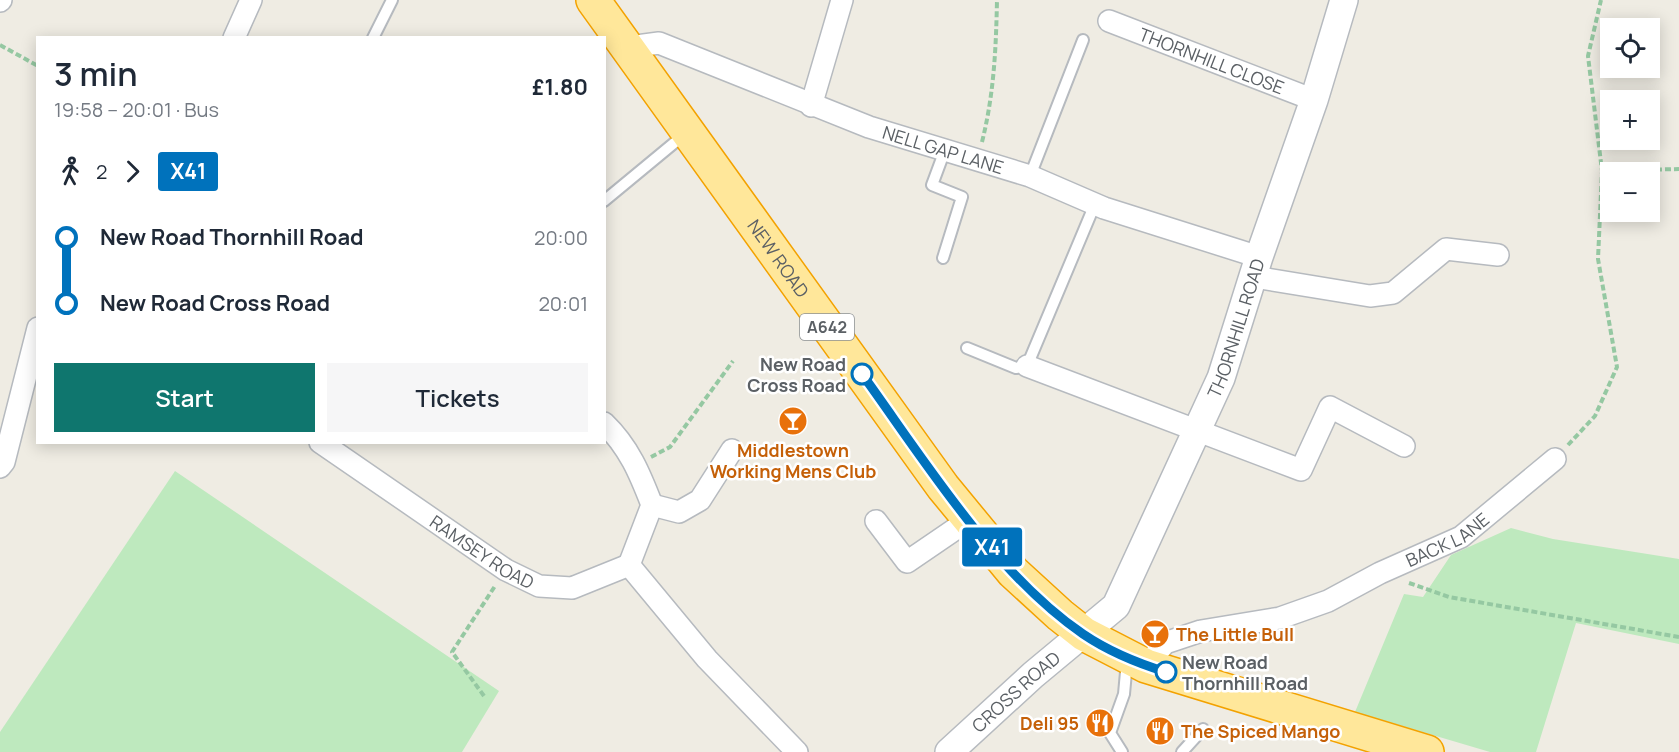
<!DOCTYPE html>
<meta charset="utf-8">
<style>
body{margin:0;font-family:Manrope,sans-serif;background:#f6f6f7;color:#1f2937;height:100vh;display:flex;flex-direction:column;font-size:22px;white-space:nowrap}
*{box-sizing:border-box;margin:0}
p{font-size:20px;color:#747a83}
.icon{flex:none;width:33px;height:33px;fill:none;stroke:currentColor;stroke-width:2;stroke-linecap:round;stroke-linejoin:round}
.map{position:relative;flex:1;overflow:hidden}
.side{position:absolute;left:36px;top:36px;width:570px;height:408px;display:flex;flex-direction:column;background:#fff;border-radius:0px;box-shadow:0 3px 15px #0003}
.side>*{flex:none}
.badge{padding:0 12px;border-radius:4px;font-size:21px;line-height:39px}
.tools{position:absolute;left:1600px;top:18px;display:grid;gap:12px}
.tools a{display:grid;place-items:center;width:60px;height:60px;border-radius:0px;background:#fff;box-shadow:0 3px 15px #0003;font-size:30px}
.map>.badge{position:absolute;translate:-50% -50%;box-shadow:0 0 0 3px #fff}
.legs{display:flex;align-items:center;gap:9px;height:66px;padding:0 18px;font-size:20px}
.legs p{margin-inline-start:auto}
.overview{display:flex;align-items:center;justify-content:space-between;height:102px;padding:0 18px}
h1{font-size:33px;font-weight:600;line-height:45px}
.primary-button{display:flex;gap:12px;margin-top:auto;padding:12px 18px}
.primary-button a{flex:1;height:69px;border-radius:0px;background:#0f766e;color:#fff;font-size:24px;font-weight:600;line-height:69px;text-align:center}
.primary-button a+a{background:#f6f6f7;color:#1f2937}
ul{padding:0 18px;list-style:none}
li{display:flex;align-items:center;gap:21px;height:66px;font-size:22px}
li i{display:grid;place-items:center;width:9px;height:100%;margin:0 8px;background:currentColor}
li i::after{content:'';width:15px;height:15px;margin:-8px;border:4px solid;border-radius:50%;background:#fff}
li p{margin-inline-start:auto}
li:first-child i{background:linear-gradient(#0000 50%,currentColor 0)}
li:last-child i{background:linear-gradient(currentColor 50%,#0000 0)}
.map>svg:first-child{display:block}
.green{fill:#bee9be}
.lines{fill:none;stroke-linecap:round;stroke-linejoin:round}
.service-casing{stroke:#b6babf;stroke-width:14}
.minor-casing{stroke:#b6babf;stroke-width:24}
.tertiary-casing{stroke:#b6babf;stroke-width:30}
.trunk-casing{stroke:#f3a200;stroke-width:36}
.path{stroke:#95c8a2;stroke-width:4;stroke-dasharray:6 3;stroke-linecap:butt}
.service{stroke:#fff;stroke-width:10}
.minor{stroke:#fff;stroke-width:21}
.tertiary{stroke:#fff;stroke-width:27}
.trunk{stroke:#ffe79a;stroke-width:33}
.line-1-casing{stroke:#fff;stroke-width:14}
.line-1{stroke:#0072bc;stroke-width:9}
.stop-1-dot{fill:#fff;stroke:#0072bc;stroke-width:3}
.labels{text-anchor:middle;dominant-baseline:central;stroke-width:5;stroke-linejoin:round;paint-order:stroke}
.shield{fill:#fff;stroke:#8c9093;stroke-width:1.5}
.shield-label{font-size:16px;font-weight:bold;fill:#5b6065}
.street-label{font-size:18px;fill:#5b6065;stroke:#fff}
.stop-label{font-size:18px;font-weight:bold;fill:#5b6065;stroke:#fff;text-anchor:end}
.food-label{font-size:18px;font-weight:bold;fill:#c56008;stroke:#fff;text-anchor:start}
</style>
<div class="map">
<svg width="1679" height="752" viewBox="0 0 1679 752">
<rect width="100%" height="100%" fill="#efece3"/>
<g class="green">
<polygon points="175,471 499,691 462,752 0,752 0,732"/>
<polygon points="1511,528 1553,539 1679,559 1679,644 1576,623 1536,752 1490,752 1355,712 1404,594 1423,597 1451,555"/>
</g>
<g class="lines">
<g class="service-casing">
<g id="service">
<polyline points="373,38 392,0"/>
<polyline points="1030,176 1083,40"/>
<polyline points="604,201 685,134"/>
<polyline points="943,258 962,197 932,185 945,150"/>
<polyline points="967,348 1016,368 1027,366 1095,204"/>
<polyline points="1122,752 1110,733 1124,694 1127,661"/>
<polyline points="1182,752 1203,729"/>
</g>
</g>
<g class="minor-casing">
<g id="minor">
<polyline points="0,1 1,0"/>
<path id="s1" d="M1109 21 1314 100"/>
<polyline points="234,38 251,0"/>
<path id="s2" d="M629 47 659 43 869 127 1030 176 1104 208 1259 257"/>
<polyline points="811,106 842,0"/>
<polyline points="1254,277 1370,296 1393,293 1446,249 1498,255"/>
<polyline points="1027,366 1301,470 1330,407 1404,446"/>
<path d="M604 423C629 447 640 474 652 505L629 565"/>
<path id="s3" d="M320 442 506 570 539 586 572 588 629 565 707 659 797 752"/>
<polyline points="0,467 4,462 38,328"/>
<polyline points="652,505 679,512 700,500 732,450"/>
<polyline points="876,521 907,562 970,519"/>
<path id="s4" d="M1146 666 1165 643 1201 631 1280 618 1328 601 1380 573 1461 537 1555 459"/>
</g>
</g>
<g class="tertiary-casing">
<g id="tertiary">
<path id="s5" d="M949 752 1033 675 1116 606 1221 378 1259 257 1314 100 1344 0"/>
</g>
</g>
<g class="trunk-casing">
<g id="trunk">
<path id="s6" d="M593 0 943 487 1013 572 1060 615 1084 634 1146 666 1427 752"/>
</g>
</g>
<g class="path">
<polyline points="0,45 38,66"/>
<path d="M982 142C994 94 996 49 997 0"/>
<polyline points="1602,171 1679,169"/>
<polyline points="1568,445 1595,416 1617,367 1598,259 1602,171 1588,56 1601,0"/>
<polyline points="651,457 670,447 733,361"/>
<polyline points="1409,583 1449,597 1679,637"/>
<polyline points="484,696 452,652 495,586"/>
</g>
<use href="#service" class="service"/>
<use href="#minor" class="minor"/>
<use href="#tertiary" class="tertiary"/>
<use href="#trunk" class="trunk"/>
</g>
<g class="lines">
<g class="line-1-casing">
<path id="line-1" d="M862 374C925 461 994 573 1083 634 1108 651 1137 663 1166 672"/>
</g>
<use href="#line-1" class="line-1"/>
</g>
<defs>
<g id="bar-disc" transform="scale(1.5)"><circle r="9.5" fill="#e8710a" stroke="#fff"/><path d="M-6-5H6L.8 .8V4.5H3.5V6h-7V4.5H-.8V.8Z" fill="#fff"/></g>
<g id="restaurant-disc" transform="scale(1.5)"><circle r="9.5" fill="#e8710a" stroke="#fff"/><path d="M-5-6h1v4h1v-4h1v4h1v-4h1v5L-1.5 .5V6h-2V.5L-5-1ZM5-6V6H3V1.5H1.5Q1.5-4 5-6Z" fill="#fff"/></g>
</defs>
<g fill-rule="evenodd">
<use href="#bar-disc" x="793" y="421"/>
<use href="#bar-disc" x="1155" y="634"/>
<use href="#restaurant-disc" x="1100" y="723"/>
<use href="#restaurant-disc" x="1160" y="731"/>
</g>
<g class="stop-1-dot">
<circle cx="862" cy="374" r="10"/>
<circle cx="1166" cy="672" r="10"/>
</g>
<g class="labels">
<rect class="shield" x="800" y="314" width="54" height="26" rx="4.5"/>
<g class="shield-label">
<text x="827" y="327">A642</text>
</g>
<g class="street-label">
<text stroke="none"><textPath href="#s1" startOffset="110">THORNHILL CLOSE</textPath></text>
<text stroke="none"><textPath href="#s2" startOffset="334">NELL GAP LANE</textPath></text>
<text stroke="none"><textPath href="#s6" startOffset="318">NEW ROAD</textPath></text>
<text stroke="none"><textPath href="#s5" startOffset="525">THORNHILL ROAD</textPath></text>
<text stroke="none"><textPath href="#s4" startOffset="333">BACK LANE</textPath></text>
<text stroke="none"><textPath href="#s3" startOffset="196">RAMSEY ROAD</textPath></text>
<text stroke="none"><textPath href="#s5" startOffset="90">CROSS ROAD</textPath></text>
</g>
<g class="stop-label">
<text x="846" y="364">New Road<tspan x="846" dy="21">Cross Road</tspan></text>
<text x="1182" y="662" text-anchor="start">New Road<tspan x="1182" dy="21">Thornhill Road</tspan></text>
</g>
<g class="food-label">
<text x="793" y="450" text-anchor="middle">Middlestown<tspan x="793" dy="21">Working Mens Club</tspan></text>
<text x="1176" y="634">The Little Bull</text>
<text x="1079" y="723" text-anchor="end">Deli 95</text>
<text x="1181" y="731">The Spiced Mango</text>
</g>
</g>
</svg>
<div class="tools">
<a><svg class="icon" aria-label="locate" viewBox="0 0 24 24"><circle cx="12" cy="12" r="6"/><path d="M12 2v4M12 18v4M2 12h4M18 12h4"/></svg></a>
<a>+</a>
<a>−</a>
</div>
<b class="badge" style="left:992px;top:547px;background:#0072bc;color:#fff">X41</b>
<section class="side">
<div class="overview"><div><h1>3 min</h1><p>19:58 – 20:01 · Bus</p></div><b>£1.80</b></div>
<div class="legs"><svg class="icon" aria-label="walk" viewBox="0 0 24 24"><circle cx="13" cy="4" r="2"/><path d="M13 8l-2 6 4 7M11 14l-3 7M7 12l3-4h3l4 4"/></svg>2<svg class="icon" aria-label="forward" viewBox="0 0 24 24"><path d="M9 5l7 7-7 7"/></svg><b class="badge" style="background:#0072bc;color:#fff">X41</b></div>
<ul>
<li><i style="color:#0072bc"></i><b>New Road Thornhill Road</b><p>20:00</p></li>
<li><i style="color:#0072bc"></i><b>New Road Cross Road</b><p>20:01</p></li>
</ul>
<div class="primary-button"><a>Start</a><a>Tickets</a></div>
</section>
</div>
